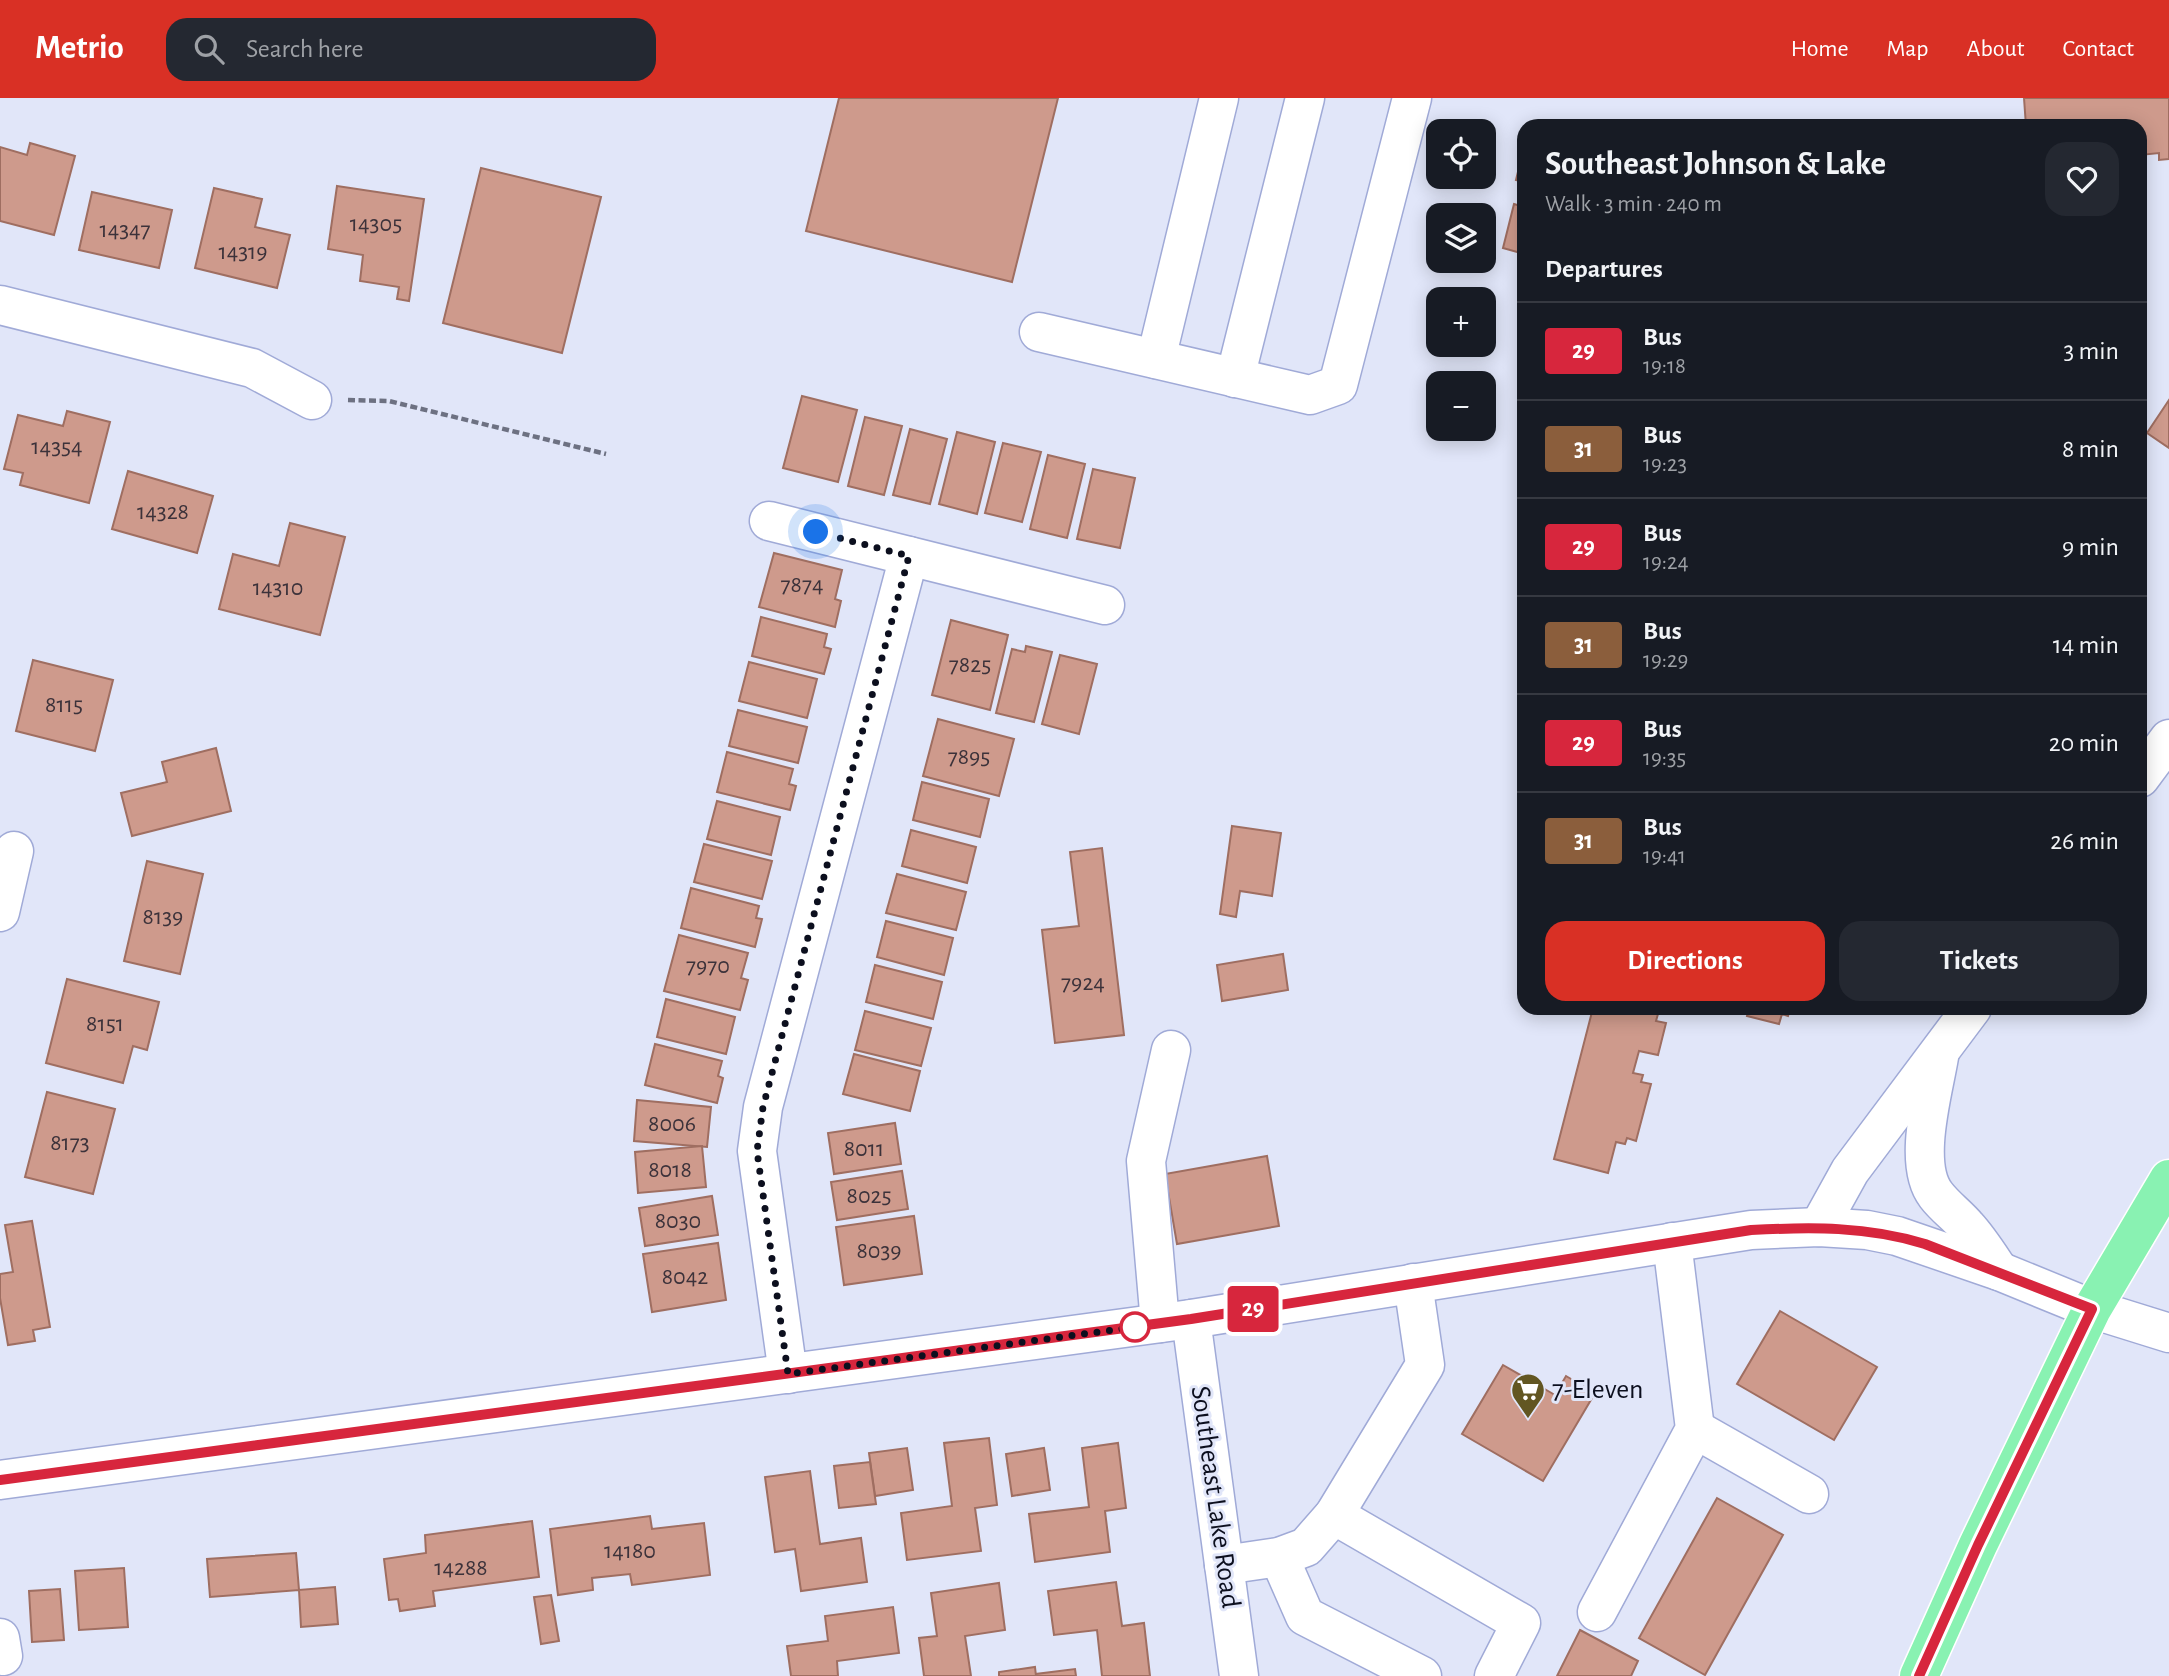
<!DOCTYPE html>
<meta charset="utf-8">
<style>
body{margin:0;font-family:"Alegreya Sans",sans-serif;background:#242831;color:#f1f3f6;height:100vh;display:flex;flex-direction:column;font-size:26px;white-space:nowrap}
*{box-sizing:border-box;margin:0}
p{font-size:23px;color:#9ea1a6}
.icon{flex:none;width:38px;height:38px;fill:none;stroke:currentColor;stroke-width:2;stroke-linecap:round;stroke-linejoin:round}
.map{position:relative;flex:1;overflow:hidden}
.sheet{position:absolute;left:1517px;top:21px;width:630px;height:896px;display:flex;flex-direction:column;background:#171b24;border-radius:21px;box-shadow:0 4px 18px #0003}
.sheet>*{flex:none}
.badge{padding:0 14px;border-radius:5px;font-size:24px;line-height:46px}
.controls{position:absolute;left:1426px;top:21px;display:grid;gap:14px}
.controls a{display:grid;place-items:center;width:70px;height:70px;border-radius:14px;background:#171b24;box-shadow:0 4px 18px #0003;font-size:35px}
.you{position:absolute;width:35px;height:35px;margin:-18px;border:5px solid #fff;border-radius:50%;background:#1a73e8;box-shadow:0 0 0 10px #1a73e833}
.map>.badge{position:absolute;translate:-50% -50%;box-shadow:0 0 0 4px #fff}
h2{padding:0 28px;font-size:26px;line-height:63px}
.round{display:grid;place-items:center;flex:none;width:74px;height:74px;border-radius:21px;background:#242831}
.head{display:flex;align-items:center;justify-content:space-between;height:119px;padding:0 28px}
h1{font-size:33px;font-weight:700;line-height:52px}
.button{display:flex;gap:14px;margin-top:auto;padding:14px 28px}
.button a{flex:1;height:80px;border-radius:21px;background:#d93025;color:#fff;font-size:28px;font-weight:700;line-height:80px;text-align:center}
.button a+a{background:#242831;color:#f1f3f6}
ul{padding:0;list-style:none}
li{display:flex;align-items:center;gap:21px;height:98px;padding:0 28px;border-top:2px solid #363941}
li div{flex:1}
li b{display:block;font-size:26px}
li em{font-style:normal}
li .badge{min-width:77px;font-weight:700;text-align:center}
header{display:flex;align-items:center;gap:42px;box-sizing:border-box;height:98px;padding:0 35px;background:#d93025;color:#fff}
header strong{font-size:33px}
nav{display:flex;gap:38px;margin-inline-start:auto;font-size:24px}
.search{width:490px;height:63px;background:#242831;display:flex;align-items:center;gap:18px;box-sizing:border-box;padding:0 24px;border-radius:21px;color:#9ea1a6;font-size:26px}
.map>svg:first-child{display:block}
.building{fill:#ce9a8c;stroke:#9f6e61;stroke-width:2}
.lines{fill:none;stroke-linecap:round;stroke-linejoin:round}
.minor-casing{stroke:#a0aad7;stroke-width:41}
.highway-casing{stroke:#fff;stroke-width:41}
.path{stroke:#6d7182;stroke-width:4.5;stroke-dasharray:7 3.5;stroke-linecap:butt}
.minor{stroke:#fff;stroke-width:38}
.highway{stroke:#89f2b2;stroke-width:38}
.line-casing{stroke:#fff;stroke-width:16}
.line{stroke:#d7263d;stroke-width:10}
.walk{stroke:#0c0f1e;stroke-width:7;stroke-dasharray:0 12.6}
.stop-dot{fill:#fff;stroke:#d7263d;stroke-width:3.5}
.labels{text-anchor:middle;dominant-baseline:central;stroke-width:6;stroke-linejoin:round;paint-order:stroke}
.number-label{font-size:24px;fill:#3c323a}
.poi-label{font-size:28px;fill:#0c0f1e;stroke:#e1e6f9;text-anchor:start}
.street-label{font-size:28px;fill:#0c0f1e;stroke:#e1e6f9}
</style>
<header>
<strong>Metrio</strong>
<div class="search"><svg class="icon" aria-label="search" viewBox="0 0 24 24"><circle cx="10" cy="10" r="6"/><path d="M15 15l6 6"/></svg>Search here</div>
<nav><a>Home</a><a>Map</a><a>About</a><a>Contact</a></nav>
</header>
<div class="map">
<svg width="2169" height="1578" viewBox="0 0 2169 1578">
<rect width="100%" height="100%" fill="#e1e6f9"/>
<g class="building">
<polygon points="839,0 1058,0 1012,184 806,133"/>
<polygon points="2024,0 2169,0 2169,61 2159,62 2159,55 2140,57 2140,28 2026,28"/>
<polygon points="30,45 75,58 54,137 0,123 0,49 27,57"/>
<polygon points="1524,49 1524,84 1516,82"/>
<polygon points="481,70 601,99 562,255 443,225"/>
<polygon points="337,88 424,101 409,203 397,201 399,189 360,183 363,157 328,151"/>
<polygon points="214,90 262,101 255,129 290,137 277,190 195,170"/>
<polygon points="92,94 172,112 159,170 79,152"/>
<polygon points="1514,106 1524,109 1524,156 1503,150"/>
<polygon points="802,298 857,312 838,384 783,370"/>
<polygon points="2169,302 2169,350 2147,335"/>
<polygon points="67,313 110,324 89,405 20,387 23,375 4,371 18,317 63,328"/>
<polygon points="865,319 902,328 884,397 848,388"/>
<polygon points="910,331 947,341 930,406 893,397"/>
<polygon points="957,334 995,344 977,416 939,406"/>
<polygon points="1003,345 1041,354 1022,424 985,415"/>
<polygon points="1048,357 1085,366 1067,440 1030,431"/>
<polygon points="1093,371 1135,380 1120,450 1077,441"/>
<polygon points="128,373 213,398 197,455 112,431"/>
<polygon points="290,425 345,439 320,537 219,511 233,456 279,468"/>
<polygon points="774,455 842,472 835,501 841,503 835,529 759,509"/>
<polygon points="761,519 827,536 824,549 831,551 824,576 752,558"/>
<polygon points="951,522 1008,537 990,612 932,597"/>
<polygon points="1026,548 1052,554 1034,624 996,615 1012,551 1025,554"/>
<polygon points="1060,557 1097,566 1079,636 1042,626"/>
<polygon points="33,562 113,582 95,653 16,633"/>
<polygon points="749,564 817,581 807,620 739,603"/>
<polygon points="738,612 807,629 798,665 729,648"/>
<polygon points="938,621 1014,641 999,698 923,678"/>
<polygon points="216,650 231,713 132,738 121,695 167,684 162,664"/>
<polygon points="727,654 793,671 789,686 796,688 790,712 717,694"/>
<polygon points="922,684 989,701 980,739 913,722"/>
<polygon points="717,703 780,719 771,757 707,741"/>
<polygon points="1232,728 1281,735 1272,798 1240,793 1236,819 1220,816"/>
<polygon points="911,732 976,749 967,785 902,768"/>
<polygon points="704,746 772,763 762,801 694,784"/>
<polygon points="1102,750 1124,937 1055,945 1042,832 1079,828 1070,754"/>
<polygon points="147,763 203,776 180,876 124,863"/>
<polygon points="897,776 966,794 956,832 886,815"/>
<polygon points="691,790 759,808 756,820 762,821 755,849 681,830"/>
<polygon points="886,823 953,840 944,877 877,859"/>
<polygon points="679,837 748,855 741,880 748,882 740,912 664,893"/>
<polygon points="1283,856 1288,892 1222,903 1217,867"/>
<polygon points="875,867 942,884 933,921 866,904"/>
<polygon points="67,881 159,904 147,952 133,948 123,985 46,965"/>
<polygon points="666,901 735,919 726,956 657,939"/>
<polygon points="1593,910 1649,910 1648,913 1658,916 1656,923 1666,925 1658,957 1639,953 1633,975 1643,977 1641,984 1651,986 1636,1043 1627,1040 1625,1046 1616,1044 1608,1075 1554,1061"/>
<polygon points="1749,910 1790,910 1788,918 1782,916 1779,926 1747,918"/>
<polygon points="865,913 931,930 921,968 855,952"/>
<polygon points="655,946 722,963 718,978 723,980 717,1005 645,987"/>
<polygon points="854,956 920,973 910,1013 843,996"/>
<polygon points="47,994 115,1011 93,1096 25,1079"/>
<polygon points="637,1002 711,1009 707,1049 634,1043"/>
<polygon points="895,1025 901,1066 834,1076 828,1035"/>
<polygon points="702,1048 706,1089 638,1095 635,1054"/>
<polygon points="1267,1058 1279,1128 1177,1146 1165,1076"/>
<polygon points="902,1073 908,1111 837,1122 831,1084"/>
<polygon points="712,1098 718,1137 645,1148 639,1110"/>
<polygon points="914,1118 922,1176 844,1187 836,1129"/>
<polygon points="32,1123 50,1229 33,1232 35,1243 8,1247 0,1200 0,1176 13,1174 5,1127"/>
<polygon points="718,1145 726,1202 652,1214 643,1156"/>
<polygon points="1780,1213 1877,1269 1834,1342 1737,1286"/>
<polygon points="1503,1267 1555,1297 1566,1278 1595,1295 1543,1383 1462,1336"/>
<polygon points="989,1340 997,1407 975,1410 981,1453 907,1462 901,1415 952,1408 944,1345"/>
<polygon points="1118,1345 1126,1410 1105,1413 1110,1454 1035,1464 1029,1416 1089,1409 1082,1350"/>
<polygon points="907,1350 913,1392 875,1398 869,1355"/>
<polygon points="1044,1350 1050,1392 1012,1398 1006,1356"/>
<polygon points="870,1364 876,1406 839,1410 834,1368"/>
<polygon points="810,1373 820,1446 861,1440 867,1484 801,1493 795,1451 775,1454 765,1379"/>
<polygon points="1717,1400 1783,1437 1705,1577 1639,1540"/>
<polygon points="650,1418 652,1431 704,1425 710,1477 632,1487 630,1476 592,1480 593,1492 558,1497 550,1431"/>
<polygon points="532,1423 539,1479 433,1493 435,1508 400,1513 398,1501 389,1502 384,1461 426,1455 425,1437"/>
<polygon points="296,1455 299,1492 335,1489 338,1526 301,1529 299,1492 210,1499 207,1461"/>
<polygon points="124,1470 128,1529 79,1532 75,1473"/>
<polygon points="1116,1484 1122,1528 1144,1525 1150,1578 1102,1578 1097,1532 1054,1537 1048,1493"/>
<polygon points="999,1485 1005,1532 965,1538 971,1578 924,1578 919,1540 937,1538 931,1495"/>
<polygon points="60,1491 64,1542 32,1544 29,1493"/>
<polygon points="551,1497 559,1543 541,1546 534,1499"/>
<polygon points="893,1509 899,1555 837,1563 838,1578 791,1578 787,1548 828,1543 825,1518"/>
<polygon points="1580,1532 1638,1563 1631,1578 1557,1578"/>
<polygon points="1035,1569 1036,1578 999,1578 999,1574"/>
<polygon points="1075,1571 1076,1578 1036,1578 1036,1576"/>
</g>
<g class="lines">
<g class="minor-casing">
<g id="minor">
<polyline points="0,207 252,270 312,302"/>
<polyline points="1039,234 1310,297 1338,287 1412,0"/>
<polyline points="1156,261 1219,0"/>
<polyline points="1235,280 1305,0"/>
<polyline points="769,423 1105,507"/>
<polyline points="2140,680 2169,641"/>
<polyline points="0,814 14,753"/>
<path d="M1939 959C1933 995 1912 1066 1936 1097 1945 1109 1958 1118 1967 1129 1979 1142 1989 1158 1999 1173"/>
<polyline points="1819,1129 1850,1073 1972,910"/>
<polyline points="1191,1221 1239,1578"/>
<polyline points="1160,1225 1146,1063 1171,952"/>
<polyline points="788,1276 757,1053 763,1009 909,458"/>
<polyline points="1695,1331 1809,1396"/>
<polyline points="0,1382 1191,1221 1751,1132 1819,1129 1867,1132 1897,1138 1999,1173 2092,1211 2169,1235"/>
<polyline points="1334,1417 1521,1525 1494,1578"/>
<polyline points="1279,1459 1305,1518 1422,1578"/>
<polyline points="1224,1467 1279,1459 1306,1449 1334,1417 1425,1267 1413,1185"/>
<polyline points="1597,1514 1695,1331 1672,1144"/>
<polyline points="0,1540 3,1558"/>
</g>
</g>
<g class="highway-casing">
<polyline id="highway" points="1919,1578 1978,1447 2092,1211 2169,1081"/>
</g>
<polyline class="path" points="348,302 389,303 606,356"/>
<use href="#minor" class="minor"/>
<use href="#highway" class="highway"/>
</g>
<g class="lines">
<g class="line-casing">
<path id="line" d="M0 1382 1191 1221 1751 1132C1811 1129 1867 1128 1925 1146L2092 1211 1978 1447 1919 1578"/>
</g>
<use href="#line" class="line"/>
<polyline class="walk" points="816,434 909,458 763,1009 757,1053 788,1276 1135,1229"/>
</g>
<defs>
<g id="supermarket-pin" transform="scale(1.75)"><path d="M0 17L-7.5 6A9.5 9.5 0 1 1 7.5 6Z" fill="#625622" stroke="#e1e6f9"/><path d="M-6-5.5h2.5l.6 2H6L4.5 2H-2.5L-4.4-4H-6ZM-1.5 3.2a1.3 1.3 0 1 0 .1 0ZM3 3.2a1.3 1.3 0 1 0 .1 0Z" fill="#fff"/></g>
</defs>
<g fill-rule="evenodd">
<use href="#supermarket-pin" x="1528" y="1292"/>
</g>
<circle class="stop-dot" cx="1135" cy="1229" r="14"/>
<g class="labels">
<g class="number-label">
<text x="376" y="126">14305</text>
<text x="125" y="132">14347</text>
<text x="243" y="154">14319</text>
<text x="57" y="349">14354</text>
<text x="163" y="414">14328</text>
<text x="802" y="487">7874</text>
<text x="278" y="490">14310</text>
<text x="970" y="567">7825</text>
<text x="64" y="607">8115</text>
<text x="969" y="659">7895</text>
<text x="163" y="819">8139</text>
<text x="708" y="868">7970</text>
<text x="1083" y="885">7924</text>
<text x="105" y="926">8151</text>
<text x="672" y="1026">8006</text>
<text x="70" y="1045">8173</text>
<text x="864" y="1051">8011</text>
<text x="670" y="1072">8018</text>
<text x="869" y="1098">8025</text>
<text x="678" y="1123">8030</text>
<text x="879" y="1153">8039</text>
<text x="685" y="1179">8042</text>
<text x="630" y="1453">14180</text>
<text x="461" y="1470">14288</text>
</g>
<g class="poi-label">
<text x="1552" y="1292">7-Eleven</text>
</g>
<g class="street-label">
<text transform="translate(1215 1399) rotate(82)">Southeast Lake Road</text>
</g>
</g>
</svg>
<div class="controls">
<a><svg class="icon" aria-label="locate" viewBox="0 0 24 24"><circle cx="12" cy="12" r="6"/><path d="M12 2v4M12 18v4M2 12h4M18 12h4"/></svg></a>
<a><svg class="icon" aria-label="layers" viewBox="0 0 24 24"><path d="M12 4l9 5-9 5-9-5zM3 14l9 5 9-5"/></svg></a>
<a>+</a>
<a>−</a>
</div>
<div class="you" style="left:816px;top:434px"></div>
<b class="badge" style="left:1253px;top:1211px;background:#d7263d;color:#fff">29</b>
<section class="sheet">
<div class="head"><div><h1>Southeast Johnson &amp; Lake</h1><p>Walk · 3 min · 240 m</p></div><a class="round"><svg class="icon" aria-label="heart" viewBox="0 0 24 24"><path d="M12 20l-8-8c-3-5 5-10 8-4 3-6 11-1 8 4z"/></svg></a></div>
<h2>Departures</h2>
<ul>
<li><span class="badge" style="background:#d7263d;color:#fff">29</span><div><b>Bus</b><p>19:18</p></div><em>3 min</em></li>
<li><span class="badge" style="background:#8b5e3c;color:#fff">31</span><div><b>Bus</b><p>19:23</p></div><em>8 min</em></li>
<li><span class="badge" style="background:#d7263d;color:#fff">29</span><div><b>Bus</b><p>19:24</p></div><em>9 min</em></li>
<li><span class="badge" style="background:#8b5e3c;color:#fff">31</span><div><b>Bus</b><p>19:29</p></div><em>14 min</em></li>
<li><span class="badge" style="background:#d7263d;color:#fff">29</span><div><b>Bus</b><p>19:35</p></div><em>20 min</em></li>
<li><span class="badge" style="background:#8b5e3c;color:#fff">31</span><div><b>Bus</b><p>19:41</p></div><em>26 min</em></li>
</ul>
<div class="button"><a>Directions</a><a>Tickets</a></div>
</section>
</div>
